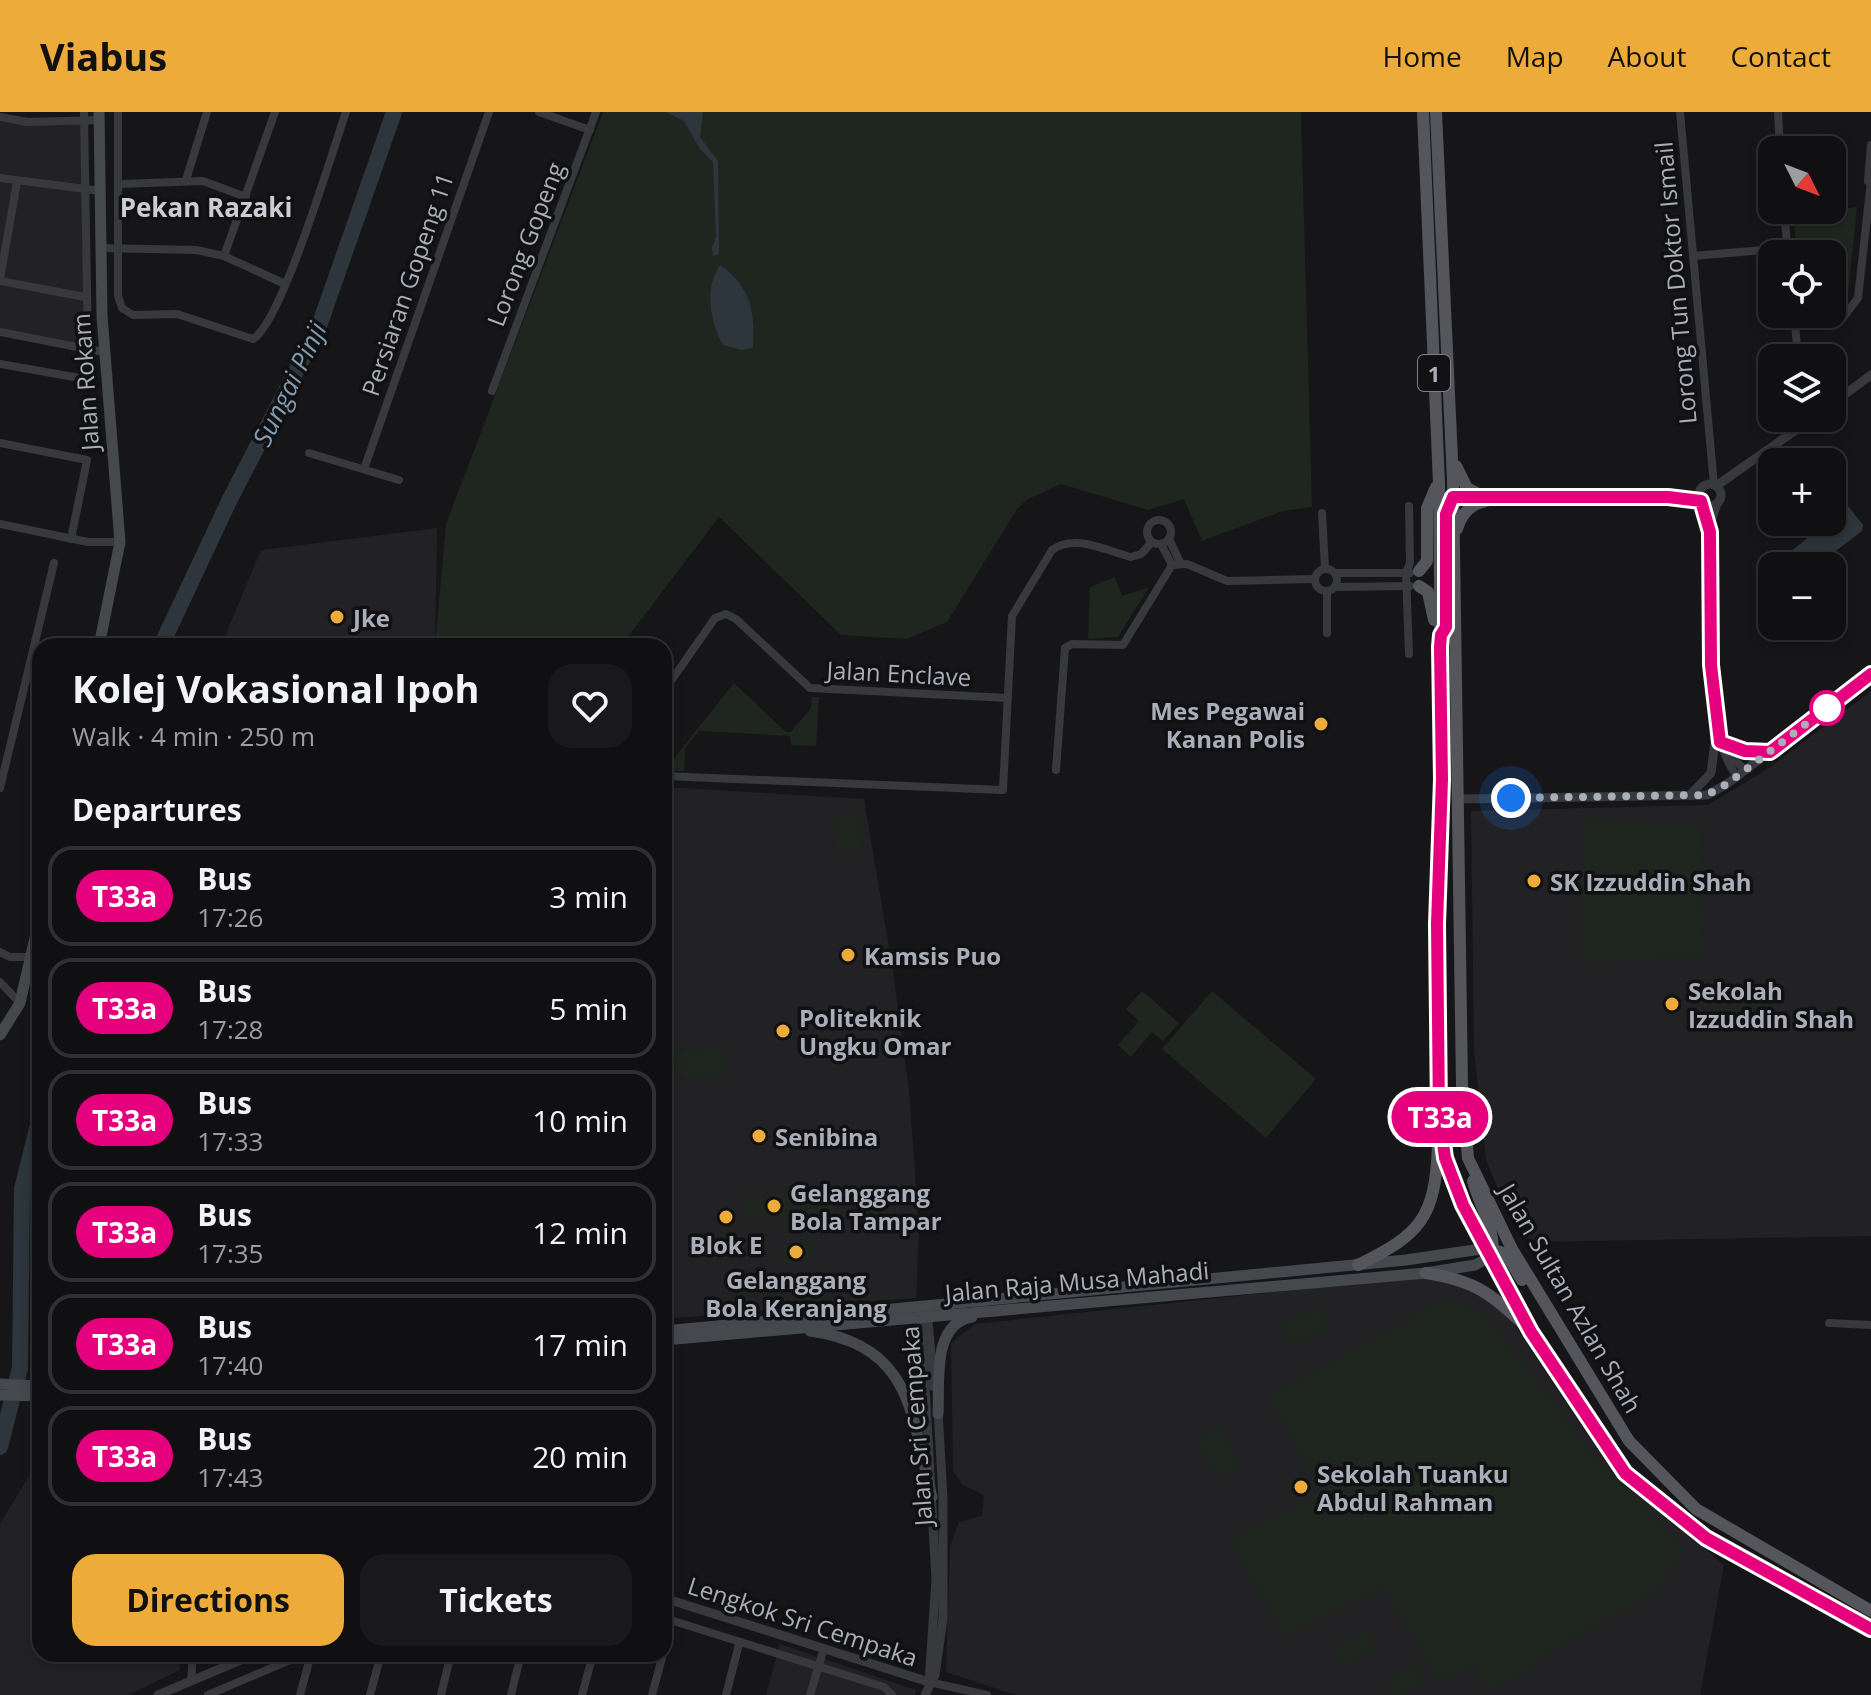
<!DOCTYPE html>
<meta charset="utf-8">
<style>
body{margin:0;font-family:"Open Sans",sans-serif;background:#19191b;color:#f1f3f6;height:100vh;display:flex;flex-direction:column;font-size:30px;white-space:nowrap}
*{box-sizing:border-box;margin:0}
p{font-size:26px;color:#9c9d9f}
.icon{flex:none;width:44px;height:44px;fill:none;stroke:currentColor;stroke-width:2;stroke-linecap:round;stroke-linejoin:round}
.map{position:relative;flex:1;overflow:hidden}
.details{position:absolute;left:32px;top:526px;width:640px;height:1024px;display:flex;flex-direction:column;background:#101012;border-radius:24px;box-shadow:0 4px 12px #0003,0 0 0 2px #303032}
.details>*{flex:none}
.badge{padding:0 16px;border-radius:26px;font-size:28px;line-height:52px}
.needle{width:52px;rotate:132deg}
.buttons{position:absolute;left:1758px;top:24px;display:grid;gap:16px}
.buttons a{display:grid;place-items:center;width:88px;height:88px;border-radius:16px;background:#101012;box-shadow:0 4px 12px #0003,0 0 0 2px #303032;font-size:40px}
.you{position:absolute;width:40px;height:40px;margin:-20px;border:6px solid #fff;border-radius:50%;background:#1a73e8;box-shadow:0 0 0 12px #1a73e833}
.map>.badge{position:absolute;translate:-50% -50%;box-shadow:0 0 0 4px #fff}
h2{padding:0 40px;font-size:30px;line-height:72px}
.round{display:grid;place-items:center;flex:none;width:84px;height:84px;border-radius:24px;background:#19191b}
.headline{display:flex;align-items:center;justify-content:space-between;height:136px;padding:0 40px}
h1{font-size:38px;font-weight:700;line-height:60px}
.action{display:flex;gap:16px;margin-top:auto;padding:16px 40px}
.action a{flex:1;height:92px;border-radius:24px;background:#edab3a;color:#111;font-size:32px;font-weight:700;line-height:92px;text-align:center}
.action a+a{background:#19191b;color:#f1f3f6}
ul{padding:0;list-style:none}
li{display:flex;align-items:center;gap:24px;height:100px;margin:0 16px 12px;padding:0 24px;border:4px solid #303032;border-radius:24px}
li div{flex:1}
li b{display:block;font-size:30px}
li em{font-style:normal}
li .badge{min-width:88px;font-weight:700;text-align:center}
header{display:flex;align-items:center;gap:48px;box-sizing:border-box;height:112px;padding:0 40px;background:#edab3a;color:#111}
header strong{font-size:38px}
nav{display:flex;gap:44px;margin-inline-start:auto;font-size:28px}
.map>svg:first-child{display:block}
.built{fill:#222225}
.green{fill:#1e261f}
.water{fill:#2d363c}
.lines{fill:none;stroke-linecap:round;stroke-linejoin:round}
.river{stroke:#2d363c;stroke-width:16}
.minor{stroke:#37393d;stroke-width:8}
.tertiary{stroke:#37393d;stroke-width:9}
.secondary{stroke:#45484d;stroke-width:11}
.primary{stroke:#54565c;stroke-width:12}
.line-casing{stroke:#fff;stroke-width:18}
.line{stroke:#e6007e;stroke-width:12}
.walk{stroke:#a9aeb8;stroke-width:8;stroke-dasharray:0 14.4}
.poi-dot{fill:#edab3a;stroke:#111113;stroke-width:3}
.stop-dot{fill:#fff;stroke:#e6007e;stroke-width:4}
.labels{text-anchor:middle;dominant-baseline:central;stroke-width:7;stroke-linejoin:round;paint-order:stroke}
.shield{fill:#111113;stroke:#7b7f86;stroke-width:2}
.shield-label{font-size:22px;font-weight:bold;fill:#a9aeb8}
.street-label{font-size:24px;fill:#a9aeb8;stroke:#111113}
.poi-label{font-size:24px;font-weight:bold;fill:#a9aeb8;stroke:#111113;text-anchor:start}
.neighbourhood-label{font-size:26px;font-weight:bold;fill:#cacdd4;stroke:#111113}
.water-label{font-size:26px;font-style:italic;fill:#819cb2;stroke:#111113}
</style>
<header>
<strong>Viabus</strong>
<nav><a>Home</a><a>Map</a><a>About</a><a>Contact</a></nav>
</header>
<div class="map">
<svg width="1871" height="1583" viewBox="0 0 1871 1583">
<rect width="100%" height="100%" fill="#161618"/>
<g class="built">
<polygon points="0,3 85,10 88,237 0,221"/>
<polygon points="437,416 435,534 221,534 261,438"/>
<polygon points="1871,579 1871,1124 1532,1130 1509,1103 1486,1048 1474,938 1471,699 1708,693 1769,656"/>
<polygon points="664,675 864,687 893,859 909,978 919,1118 916,1186 664,1207"/>
<polygon points="1404,1166 1449,1168 1467,1174 1507,1202 1598,1338 1627,1370 1724,1453 1700,1583 1016,1583 946,1560 950,1435 959,1410 982,1404 984,1383 963,1373 953,1359 951,1231 975,1212"/>
<polygon points="32,1359 40,1374 40,1542 177,1542 180,1558 128,1583 0,1583 0,1412"/>
<polygon points="780,1532 916,1578 915,1583 766,1583"/>
</g>
<g class="green">
<polygon points="603,0 1301,0 1312,395 1283,399 1202,429 1184,387 1148,398 1061,372 1028,387 1017,397 947,510 907,527 841,523 719,405 621,534 435,534 446,412"/>
<polygon points="1857,95 1847,193 1832,199 1832,142 1797,142 1793,103"/>
<polygon points="1115,465 1122,484 1149,475 1118,525 1088,527 1090,475"/>
<polygon points="734,571 786,620 791,620 811,596 812,585 819,585 816,634 791,633 790,624 699,619 685,636 684,659 664,659"/>
<polygon points="859,701 863,736 838,740 833,705"/>
<polygon points="1583,707 1702,713 1704,845 1581,851"/>
<polygon points="1142,879 1179,911 1163,929 1152,920 1131,945 1118,933 1139,909 1126,897"/>
<polygon points="1212,879 1316,967 1266,1026 1162,937"/>
<polygon points="724,936 725,963 676,965 675,938"/>
<polygon points="835,1078 837,1100 808,1102 806,1080"/>
<polygon points="803,1080 805,1103 745,1108 743,1085"/>
<polygon points="813,1129 815,1148 780,1152 778,1132"/>
<polygon points="1446,1186 1475,1197 1493,1212 1602,1354 1685,1438 1655,1481 1556,1536 1526,1560 1490,1579 1472,1554 1440,1569 1382,1476 1285,1524 1229,1429 1322,1378 1268,1284"/>
<polygon points="1321,1196 1329,1217 1287,1233 1279,1212"/>
<polygon points="1219,1316 1240,1354 1218,1366 1197,1328"/>
<polygon points="1365,1517 1375,1536 1342,1555 1331,1536"/>
<polygon points="1416,1552 1426,1569 1402,1583 1394,1583 1386,1569"/>
</g>
<g class="water">
<polygon points="666,0 703,0 700,25 718,49 719,142 713,144 712,136 716,125 713,50 700,37 684,9"/>
<path d="M720 153C751 175 755 199 753 236L741 238 723 233C710 209 704 177 720 153Z"/>
<polygon points="1848,394 1863,413 1862,419 1816,454 1790,454 1790,440"/>
</g>
<g class="lines">
<g class="river">
<polyline points="161,534 230,387 318,217 394,0"/>
<polyline points="0,1335 20,1256 22,1077 40,1005"/>
</g>
<g class="minor">
<polyline points="84,0 88,237"/>
<path d="M118 0V184L122 196 133 203 177 202 253 227C282 210 332 40 346 0"/>
<polyline points="539,0 590,18"/>
<polyline points="1680,0 1714,373"/>
<polyline points="1778,0 1780,38"/>
<polyline points="0,5 27,10 99,8"/>
<polyline points="0,66 101,79"/>
<polyline points="186,68 207,0"/>
<polyline points="1868,69 1871,33"/>
<polyline points="120,72 203,69 246,85"/>
<polyline points="1784,98 1788,142"/>
<polyline points="101,136 196,138 224,144 285,172"/>
<polyline points="224,144 275,0"/>
<polyline points="1693,144 1787,136"/>
<polyline points="0,167 17,70"/>
<polyline points="0,169 85,185"/>
<polyline points="0,220 103,240"/>
<polyline points="1798,246 1795,212 1842,207 1858,186 1871,69"/>
<polyline points="0,252 80,266"/>
<polyline points="492,279 596,0"/>
<polyline points="0,331 87,348 71,427"/>
<polyline points="309,341 399,368"/>
<polyline points="364,357 489,0"/>
<path d="M1704 391C1711 413 1710 436 1710 459 1711 521 1701 613 1737 665"/>
<polyline points="1409,394 1410,451 1406,461 1409,542"/>
<polyline points="1322,401 1325,456"/>
<circle cx="1159" cy="420" r="12"/>
<polyline points="1711,411 1718,390"/>
<polyline points="0,412 88,430 120,430"/>
<polyline points="1169,427 1180,450"/>
<polyline points="1161,432 1172,453"/>
<polyline points="1172,453 1187,452 1227,469 1314,467"/>
<circle cx="1326" cy="468" r="11"/>
<polyline points="1335,461 1410,461"/>
<polyline points="1335,475 1410,474"/>
<polyline points="1327,479 1327,521"/>
<polyline points="664,579 715,506 726,502 736,507 810,576 1008,586"/>
<polyline points="1724,638 1745,658"/>
<polyline points="1056,658 1065,536 1072,532 1123,533 1172,453"/>
<path d="M664 664 1003 678 1012 504 1052 438C1074 421 1107 439 1131 445L1141 442 1152 430"/>
<polyline points="0,676 54,451"/>
<polyline points="0,840 10,845 31,845"/>
<polyline points="0,870 20,891"/>
<polyline points="1829,1211 1871,1213"/>
<polyline points="664,1506 884,1575 892,1583"/>
<polyline points="664,1537 671,1509"/>
<polyline points="191,1569 193,1542"/>
<polyline points="929,1570 987,1583"/>
<polyline points="208,1583 304,1542"/>
<polyline points="300,1583 311,1542"/>
<polyline points="370,1583 381,1542"/>
<polyline points="441,1583 451,1542"/>
<polyline points="511,1583 521,1542"/>
<polyline points="582,1583 593,1542"/>
<polyline points="652,1583 663,1542"/>
<polyline points="726,1583 739,1532"/>
<polyline points="810,1583 824,1536"/>
</g>
<g class="tertiary">
<polyline points="1832,292 1871,263"/>
<circle cx="1710" cy="383" r="11"/>
<polyline points="1716,374 1813,306"/>
<polyline points="1453,385 1482,386"/>
<polyline points="1497,386 1668,385 1701,389"/>
<polyline points="1720,630 1745,639 1770,640"/>
<polyline points="1690,683 1711,661 1716,622"/>
<polyline points="1459,687 1707,683 1727,672 1871,562"/>
<polyline points="927,1199 934,1275"/>
<polyline points="921,1203 936,1467 929,1570"/>
<polyline points="664,1486 929,1570"/>
<polyline points="158,1583 255,1542"/>
<polyline points="925,1583 935,1563 943,1507 943,1386 938,1298"/>
</g>
<g class="secondary">
<polyline points="99,534 120,430 102,204 99,0"/>
<polyline points="0,923 20,891 40,804"/>
<polyline points="664,1219 1406,1148 1488,1136"/>
<path d="M810 1219C914 1233 911 1305 932 1385"/>
<polyline points="664,1228 1426,1161 1475,1153 1492,1144"/>
<polyline points="0,1272 40,1274"/>
<polyline points="0,1283 40,1284"/>
<path d="M938 1302C940 1272 931 1212 972 1205"/>
</g>
<g class="primary">
<polyline points="1423,0 1439,371 1442,667 1437,827 1439,1001 1445,1046 1463,1093 1531,1220 1625,1361 1706,1426 1871,1517"/>
<polyline points="1436,0 1453,369 1462,973 1468,1046 1512,1137 1629,1329 1696,1397 1871,1499"/>
<polyline points="1456,354 1467,376 1486,386"/>
<path d="M1457 417C1464 393 1479 389 1502 386"/>
<polyline points="1419,459 1427,449 1427,396 1436,375"/>
<polyline points="1419,474 1428,480 1434,508"/>
<path d="M1473 1069C1480 1095 1496 1117 1492 1144"/>
<polyline points="1488,1136 1506,1142 1522,1168"/>
<path d="M1358 1153C1421 1122 1435 1106 1438 1034"/>
<path d="M1426 1161C1472 1168 1490 1180 1523 1212"/>
</g>
</g>
<g class="lines">
<g class="line-casing">
<polyline id="line" points="1871,562 1770,640 1745,639 1720,630 1711,553 1710,420 1701,389 1668,385 1453,385 1446,402 1446,515 1441,523 1440,535 1442,667 1437,812 1439,1001 1445,1046 1463,1093 1531,1220 1625,1361 1706,1426 1871,1517"/>
</g>
<use href="#line" class="line"/>
<polyline class="walk" points="1511,686 1707,683 1727,672 1827,596"/>
</g>
<g class="poi-dot">
<circle cx="337" cy="505" r="8"/>
<circle cx="1321" cy="612" r="8"/>
<circle cx="1534" cy="769" r="8"/>
<circle cx="848" cy="843" r="8"/>
<circle cx="1672" cy="892" r="8"/>
<circle cx="783" cy="919" r="8"/>
<circle cx="759" cy="1024" r="8"/>
<circle cx="774" cy="1094" r="8"/>
<circle cx="726" cy="1105" r="8"/>
<circle cx="796" cy="1140" r="8"/>
<circle cx="1301" cy="1375" r="8"/>
</g>
<circle class="stop-dot" cx="1827" cy="596" r="16"/>
<g class="labels">
<rect class="shield" x="1418" y="243" width="32" height="36" rx="6"/>
<g class="shield-label">
<text x="1434" y="261">1</text>
</g>
<g class="street-label">
<text transform="translate(525 132) rotate(-69)">Lorong Gopeng</text>
<text transform="translate(1675 171) rotate(-95)">Lorong Tun Doktor Ismail</text>
<text transform="translate(407 172) rotate(-71)">Persiaran Gopeng 11</text>
<text transform="translate(85 270) rotate(-94)">Jalan Rokam</text>
<text transform="translate(899 561) rotate(3)">Jalan Enclave</text>
<text transform="translate(1077 1169) rotate(-5)">Jalan Raja Musa Mahadi</text>
<text transform="translate(1571 1186) rotate(60)">Jalan Sultan Azlan Shah</text>
<text transform="translate(916 1314) rotate(-94)">Jalan Sri Cempaka</text>
<text transform="translate(803 1509) rotate(18)">Lengkok Sri Cempaka</text>
</g>
<g class="poi-label">
<text x="353" y="505">Jke</text>
<text x="1305" y="598" text-anchor="end">Mes Pegawai<tspan x="1305" dy="28">Kanan Polis</tspan></text>
<text x="1550" y="769">SK Izzuddin Shah</text>
<text x="864" y="843">Kamsis Puo</text>
<text x="1688" y="878">Sekolah<tspan x="1688" dy="28">Izzuddin Shah</tspan></text>
<text x="799" y="905">Politeknik<tspan x="799" dy="28">Ungku Omar</tspan></text>
<text x="775" y="1024">Senibina</text>
<text x="790" y="1080">Gelanggang<tspan x="790" dy="28">Bola Tampar</tspan></text>
<text x="726" y="1132" text-anchor="middle">Blok E</text>
<text x="796" y="1167" text-anchor="middle">Gelanggang<tspan x="796" dy="28">Bola Keranjang</tspan></text>
<text x="1317" y="1361">Sekolah Tuanku<tspan x="1317" dy="28">Abdul Rahman</tspan></text>
</g>
<g class="neighbourhood-label">
<text x="206" y="95">Pekan Razaki</text>
</g>
<g class="water-label">
<text transform="translate(289 272) rotate(-64)">Sungai Pinji</text>
</g>
</g>
</svg>
<div class="buttons">
<a><svg class="needle" viewBox="-14 -14 28 28"><path d="M0-13l5 13h-10z" fill="#e53935"/><path d="M0 13l5-13h-10z" fill="#9c9d9f"/></svg></a>
<a><svg class="icon" aria-label="locate" viewBox="0 0 24 24"><circle cx="12" cy="12" r="6"/><path d="M12 2v4M12 18v4M2 12h4M18 12h4"/></svg></a>
<a><svg class="icon" aria-label="layers" viewBox="0 0 24 24"><path d="M12 4l9 5-9 5-9-5zM3 14l9 5 9-5"/></svg></a>
<a>+</a>
<a>−</a>
</div>
<div class="you" style="left:1511px;top:686px"></div>
<b class="badge" style="left:1440px;top:1005px;background:#e6007e;color:#fff">T33a</b>
<section class="details">
<div class="headline"><div><h1>Kolej Vokasional Ipoh</h1><p>Walk · 4 min · 250 m</p></div><a class="round"><svg class="icon" aria-label="heart" viewBox="0 0 24 24"><path d="M12 20l-8-8c-3-5 5-10 8-4 3-6 11-1 8 4z"/></svg></a></div>
<h2>Departures</h2>
<ul>
<li><span class="badge" style="background:#e6007e;color:#fff">T33a</span><div><b>Bus</b><p>17:26</p></div><em>3 min</em></li>
<li><span class="badge" style="background:#e6007e;color:#fff">T33a</span><div><b>Bus</b><p>17:28</p></div><em>5 min</em></li>
<li><span class="badge" style="background:#e6007e;color:#fff">T33a</span><div><b>Bus</b><p>17:33</p></div><em>10 min</em></li>
<li><span class="badge" style="background:#e6007e;color:#fff">T33a</span><div><b>Bus</b><p>17:35</p></div><em>12 min</em></li>
<li><span class="badge" style="background:#e6007e;color:#fff">T33a</span><div><b>Bus</b><p>17:40</p></div><em>17 min</em></li>
<li><span class="badge" style="background:#e6007e;color:#fff">T33a</span><div><b>Bus</b><p>17:43</p></div><em>20 min</em></li>
</ul>
<div class="action"><a>Directions</a><a>Tickets</a></div>
</section>
</div>
